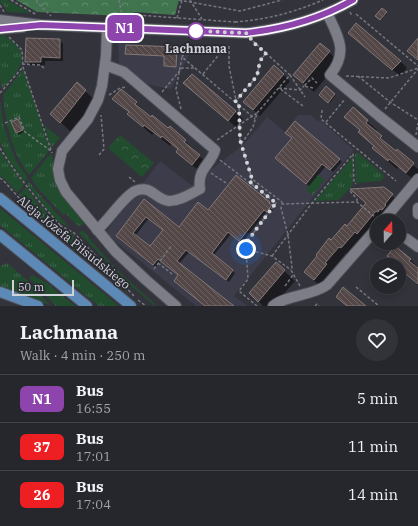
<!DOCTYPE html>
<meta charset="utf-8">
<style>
body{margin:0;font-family:"IBM Plex Serif",serif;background:#323239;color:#f1f3f6;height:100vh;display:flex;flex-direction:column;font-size:15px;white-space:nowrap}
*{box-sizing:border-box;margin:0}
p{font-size:13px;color:#a4a5aa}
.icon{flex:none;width:22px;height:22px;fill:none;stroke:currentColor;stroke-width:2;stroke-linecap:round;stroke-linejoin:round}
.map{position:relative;height:306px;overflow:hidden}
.side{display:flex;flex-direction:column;background:#26262d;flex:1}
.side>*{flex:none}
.badge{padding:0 8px;border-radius:6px;font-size:14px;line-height:26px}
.needle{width:26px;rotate:20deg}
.buttons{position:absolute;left:370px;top:214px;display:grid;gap:8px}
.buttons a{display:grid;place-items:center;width:36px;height:36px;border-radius:50%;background:#26262d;box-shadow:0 2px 6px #0003,0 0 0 1px #424349;font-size:20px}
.scale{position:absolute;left:12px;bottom:10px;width:62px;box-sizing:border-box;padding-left:4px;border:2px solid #d2d3d8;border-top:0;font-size:11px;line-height:14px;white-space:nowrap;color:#d2d3d8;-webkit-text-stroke:3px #292932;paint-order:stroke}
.you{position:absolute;width:20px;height:20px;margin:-10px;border:3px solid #fff;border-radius:50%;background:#1a73e8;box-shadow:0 0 0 6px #1a73e833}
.map>.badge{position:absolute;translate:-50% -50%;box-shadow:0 0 0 2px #fff}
.round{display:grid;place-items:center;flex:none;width:42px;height:42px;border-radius:21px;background:#323239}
.overview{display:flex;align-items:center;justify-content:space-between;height:68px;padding:0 20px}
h1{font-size:19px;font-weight:700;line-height:30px}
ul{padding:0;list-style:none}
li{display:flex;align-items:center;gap:12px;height:48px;padding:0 20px;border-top:1px solid #424349}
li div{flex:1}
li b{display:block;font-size:15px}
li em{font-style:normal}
li .badge{min-width:44px;font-weight:700;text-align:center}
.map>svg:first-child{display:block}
.built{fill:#3c3c4a}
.grass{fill:url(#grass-tufts)}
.forest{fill:url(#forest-crowns)}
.park{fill:url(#park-crowns)}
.shadow{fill:#0007;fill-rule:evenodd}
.building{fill:url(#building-back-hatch);stroke:#847777;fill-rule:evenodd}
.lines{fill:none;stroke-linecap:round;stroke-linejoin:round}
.minor-casing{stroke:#4e4f56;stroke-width:12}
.major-casing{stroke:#4e4f56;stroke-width:12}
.path{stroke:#76777e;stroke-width:1.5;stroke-dasharray:3 2;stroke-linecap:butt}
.minor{stroke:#7d7d87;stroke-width:10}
.major{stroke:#5d89b7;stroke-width:10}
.line-casing{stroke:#fff;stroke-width:9}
.line{stroke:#8e44ad;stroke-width:6}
.walk{stroke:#d2d3d8;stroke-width:4;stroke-dasharray:0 7.2}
.stop-dot{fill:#fff;stroke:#8e44ad;stroke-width:2}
.labels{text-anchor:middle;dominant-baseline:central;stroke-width:3.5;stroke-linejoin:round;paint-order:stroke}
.stop-label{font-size:12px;font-weight:bold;fill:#d2d3d8;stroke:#292932}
.street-label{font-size:12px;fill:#d2d3d8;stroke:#292932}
</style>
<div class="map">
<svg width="418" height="306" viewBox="0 0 418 306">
<defs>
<pattern id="grass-tufts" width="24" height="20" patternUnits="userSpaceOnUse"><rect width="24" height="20" fill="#214c2e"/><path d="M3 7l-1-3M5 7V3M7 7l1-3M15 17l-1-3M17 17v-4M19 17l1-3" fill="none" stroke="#40654c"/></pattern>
<pattern id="forest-crowns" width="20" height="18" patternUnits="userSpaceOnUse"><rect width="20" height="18" fill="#3f744e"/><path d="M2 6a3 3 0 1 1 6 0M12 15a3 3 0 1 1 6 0" fill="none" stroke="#638d6f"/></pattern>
<pattern id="park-crowns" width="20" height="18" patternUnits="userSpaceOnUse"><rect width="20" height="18" fill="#214c2e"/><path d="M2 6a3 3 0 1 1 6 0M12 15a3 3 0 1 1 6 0" fill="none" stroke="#40654c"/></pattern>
<pattern id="building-back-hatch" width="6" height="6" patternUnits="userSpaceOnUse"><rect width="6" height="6" fill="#534847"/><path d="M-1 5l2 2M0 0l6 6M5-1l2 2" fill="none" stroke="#6b6261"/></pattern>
</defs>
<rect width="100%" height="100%" fill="#33333c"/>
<g class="built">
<polygon points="118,43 193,48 171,89 120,79"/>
<polygon points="298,115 311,115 318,121 320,120 354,150 310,201 234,296 248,306 196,306 105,233 160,161 191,185 243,145 267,117 285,132"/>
</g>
<g class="grass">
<polygon points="0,0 7,0 31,13 7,12 4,6 0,2"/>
<path d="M4 34C9 39 16 44 20 50 28 64 10 80 2 89L0 78V38L1 35Z"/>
<path d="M23 69 50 150 29 175C11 152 6 123 3 95Z"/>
<polygon points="0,100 4,127 12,151 16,161 28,178 25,182 8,159 0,142"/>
<polygon points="44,125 60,138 52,147 51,147"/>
<polygon points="0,151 24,185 17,193 6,180 0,176"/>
<polygon points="357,152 385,176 381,181 356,183 355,154"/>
<polygon points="51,153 54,162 55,178 58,188 84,221 85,224 78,226 65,213 63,215 37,187 31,178"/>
<polygon points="353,157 353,185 340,199 337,200 315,201"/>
<polygon points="29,181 34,188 69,227 59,222 54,217 27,185"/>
<path d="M26 187 36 201 54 221 56 225C45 224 26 203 19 195Z"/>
<polygon points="0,208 119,306 99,306 89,298 0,225"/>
<polygon points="82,230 115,268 157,306 155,306 130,285 79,233"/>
<polygon points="71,233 130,295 58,236"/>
<polygon points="7,263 27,280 50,305 0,287 0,266"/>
<polygon points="32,275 47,283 75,306 56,306 29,278"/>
</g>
<polygon class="forest" points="16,0 179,0 175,15 135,12 124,16 37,12"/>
<g class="park">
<polygon points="120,135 154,163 142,177 108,148"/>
<polygon points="318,174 324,180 313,195 306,190"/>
</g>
<g class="shadow">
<polygon points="383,9 387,14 381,20 376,16"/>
<polygon points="349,33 400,61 407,68 400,76"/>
<polygon points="60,40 63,44 63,61 45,61 45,65 30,65 26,61"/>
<polygon points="176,48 176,67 166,67 165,56 126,53"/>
<polygon points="329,52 339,62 314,92 294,75"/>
<polygon points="283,74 290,81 260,116 244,102"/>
<polygon points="192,75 243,119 236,127 192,90"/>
<polygon points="77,84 96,101 71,132 52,114"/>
<polygon points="326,88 336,95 330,103 320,95"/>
<polygon points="121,90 136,103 145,112 144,113 168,130 170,128 195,150 194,151 209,165 202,173 187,161 178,152 179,150 171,144 170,146 154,133 152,135 128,114 129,113 114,99"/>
<polygon points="353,109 377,130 375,132 390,146 389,147 418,169 418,178 415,181 399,167 397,169 382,156 373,147 374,146 359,132 361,131 346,117"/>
<polygon points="18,120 24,132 19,135 17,133"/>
<polygon points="339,159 342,162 333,172 326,166 309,186 279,161"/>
<polygon points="383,188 399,202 380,221 377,221 377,225 349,255 346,253 332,270 333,272 321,287 305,272 331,242 347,227"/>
<path d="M144 201 180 228 209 211 269 202 272 205 274 208 270 214 267 211 242 243 231 234 214 255 235 273 229 282 189 252 179 264 233 306H206L179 275 161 261 156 267 119 239ZM149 218 164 230 150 248 135 236Z"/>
<polygon points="388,255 410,259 418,267 418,285"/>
<polygon points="276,263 295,281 273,306 263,306 250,293"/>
</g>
<g class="building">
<polygon points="382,8 387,12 380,20 375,16"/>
<polygon points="356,23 401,61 392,70 348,33"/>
<polygon points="26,38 60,39 60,58 41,57 41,62 25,62"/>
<polygon points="418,38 418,60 407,51"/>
<polygon points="320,43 330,51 303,83 293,75"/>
<polygon points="126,45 177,47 176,67 164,66 164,56 125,54"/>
<polygon points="274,65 284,74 253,110 243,102"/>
<polygon points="192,74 236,111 228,121 183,83"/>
<polygon points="77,82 86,90 60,123 50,114"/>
<polygon points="326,86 335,94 328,103 319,95"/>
<polygon points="121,89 137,102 135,104 151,117 152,115 168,128 170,126 186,140 184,142 200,155 192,165 176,152 178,149 162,136 161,138 144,125 143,127 127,114 129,112 112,99"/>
<polygon points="353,107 368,120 366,123 382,136 380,138 396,151 397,149 414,163 406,173 389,159 388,161 372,148 374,146 358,132 360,130 344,117"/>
<polygon points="18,119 23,130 16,133 11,122"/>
<polygon points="295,121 340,159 330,170 322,164 306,184 275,158 292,138 285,133"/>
<path d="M236 175 270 202 269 203 272 205 267 212 264 210 239 241 228 232 212 253 233 270 226 280 186 250 177 261 234 306H205L174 281 178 275 158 259 153 265 116 236 144 199 179 227 198 202 208 210ZM146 217 163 230 150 246 133 233Z"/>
<polygon points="384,187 393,194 385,204 386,205 382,210 380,209 378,212 376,211 357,234 355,232 341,248 339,247 325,263 327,264 314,280 304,272 317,256 316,255 329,238 331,240 345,224 347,226 366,203 350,189"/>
<polygon points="395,246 411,259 409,261 418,268 418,284 401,270 402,269 399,265 387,256"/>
<polygon points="276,262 285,270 258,302 249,293"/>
<polygon points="343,287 366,306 347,306 336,297"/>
</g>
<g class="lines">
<g class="minor-casing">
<g id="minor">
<path d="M327 13C338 36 349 52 330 75L379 116 418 147"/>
<path d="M0 20 41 25 246 33C283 29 320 19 353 0"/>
<polyline points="107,27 106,56 102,86 98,100 88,119 62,151 58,169 60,180 66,192 115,251 146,280 176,306"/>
<polyline points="0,29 23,27"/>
<polyline points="418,208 418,214"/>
<polyline points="383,221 418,179"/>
<path d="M97 230C109 220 123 197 135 191 152 184 155 200 169 201 180 201 190 194 200 189 197 168 211 165 215 150L124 72 105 65"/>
<polyline points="399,236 407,239 418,247"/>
<path d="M273 306C286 295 312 296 327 285L377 228"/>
</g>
</g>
<g class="major-casing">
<g id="major">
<polyline points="0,198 131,306"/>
<polyline points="0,235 87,306"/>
<polyline points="0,292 38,306"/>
</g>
</g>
<g class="path">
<polyline points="11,0 37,15"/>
<polyline points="37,0 37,2 51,16"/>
<polyline points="119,0 123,20"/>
<polyline points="179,0 240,11 282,0"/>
<polyline points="190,0 202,19"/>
<polyline points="0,5 4,12"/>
<polyline points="350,12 352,16"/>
<polyline points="356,14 418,66"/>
<polyline points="177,18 182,0"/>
<polyline points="124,19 136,15 235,22 237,23"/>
<path d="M235 22C269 19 292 13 323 0"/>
<polyline points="9,37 22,50 23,67 52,153"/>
<polyline points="229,46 229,66 236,100"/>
<polyline points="182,57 190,44"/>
<polyline points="22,64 40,65 44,68"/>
<polyline points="203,74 226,46"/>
<polyline points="290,75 305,97"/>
<polyline points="346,76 389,78 418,68"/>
<polyline points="358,76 390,102 418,120"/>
<polyline points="313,88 304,86 312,78 317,83"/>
<polyline points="162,92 182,68 195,68"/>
<polyline points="0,93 23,67"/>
<polyline points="109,95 120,88 127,87"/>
<polyline points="239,105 255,119"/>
<polyline points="303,106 279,88 300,90 304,86"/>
<polyline points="181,109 176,89 182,57 235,102"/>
<polyline points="385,109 418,69"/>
<polyline points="322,110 321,119 396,181"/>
<polyline points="257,113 290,75 267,54"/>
<polyline points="326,122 345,99"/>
<polyline points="5,123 19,117 25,132 51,151"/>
<polyline points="416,135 418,123"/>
<polyline points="217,140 257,113 253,127 242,143"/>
<path d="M0 148C17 176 39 202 61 226"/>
<polyline points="99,155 104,149 101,115"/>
<polyline points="220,160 276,203 243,247 246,249 248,279 239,291 257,306"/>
<polyline points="211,173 226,183"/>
<polyline points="129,177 135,182"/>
<polyline points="0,178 3,180 29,209 53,228 61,226 74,233 134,296"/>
<polyline points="252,179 240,140 239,105 235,102 257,76 260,61 266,53 253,41"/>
<polyline points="250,182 252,179 282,202 282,204"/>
<polyline points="350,191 357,199 357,202"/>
<polyline points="246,249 272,256 291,270"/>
<polyline points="272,256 312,203 353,154 354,182 356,184"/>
<polyline points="158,263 172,274"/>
<polyline points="154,269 172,245"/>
<polyline points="285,286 293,275"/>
<polyline points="300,286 291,270 292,267 288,235 281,208 282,204 357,202 375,217"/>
<polyline points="356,287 379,306"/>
<polyline points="138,300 146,306"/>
<polyline points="315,306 317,304 319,306"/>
</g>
<use href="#minor" class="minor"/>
<use href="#major" class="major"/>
</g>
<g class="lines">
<g class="line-casing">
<path id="line" d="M0 29 41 25 246 33C283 29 320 19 353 0"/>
</g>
<use href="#line" class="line"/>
<polyline class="walk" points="196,31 246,33 255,44 266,53 260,61 257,76 235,102 239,105 240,140 252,179 250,182 276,203 243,247 246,249"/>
</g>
<circle class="stop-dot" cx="196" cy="31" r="8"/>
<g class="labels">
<g class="stop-label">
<text x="196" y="48">Lachmana</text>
</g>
<g class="street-label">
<text transform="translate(74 242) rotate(39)">Aleja Józefa Piłsudskiego</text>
</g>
</g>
</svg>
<div class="buttons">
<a><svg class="needle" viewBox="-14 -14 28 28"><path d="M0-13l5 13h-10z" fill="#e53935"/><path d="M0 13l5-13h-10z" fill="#a4a5aa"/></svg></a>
<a><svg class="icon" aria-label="layers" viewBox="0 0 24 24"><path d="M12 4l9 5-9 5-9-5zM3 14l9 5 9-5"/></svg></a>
</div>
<div class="scale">50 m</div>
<div class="you" style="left:246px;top:249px"></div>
<b class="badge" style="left:125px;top:28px;background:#8e44ad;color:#fff">N1</b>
</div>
<section class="side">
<div class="overview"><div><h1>Lachmana</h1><p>Walk · 4 min · 250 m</p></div><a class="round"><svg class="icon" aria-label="heart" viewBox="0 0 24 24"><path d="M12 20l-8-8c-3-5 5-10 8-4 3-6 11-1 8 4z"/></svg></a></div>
<ul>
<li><span class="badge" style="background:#8e44ad;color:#fff">N1</span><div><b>Bus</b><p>16:55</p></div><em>5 min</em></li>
<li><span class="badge" style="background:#ee1f23;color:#fff">37</span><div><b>Bus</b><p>17:01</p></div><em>11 min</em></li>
<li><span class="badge" style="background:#ee1f23;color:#fff">26</span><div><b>Bus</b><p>17:04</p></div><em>14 min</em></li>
</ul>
</section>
